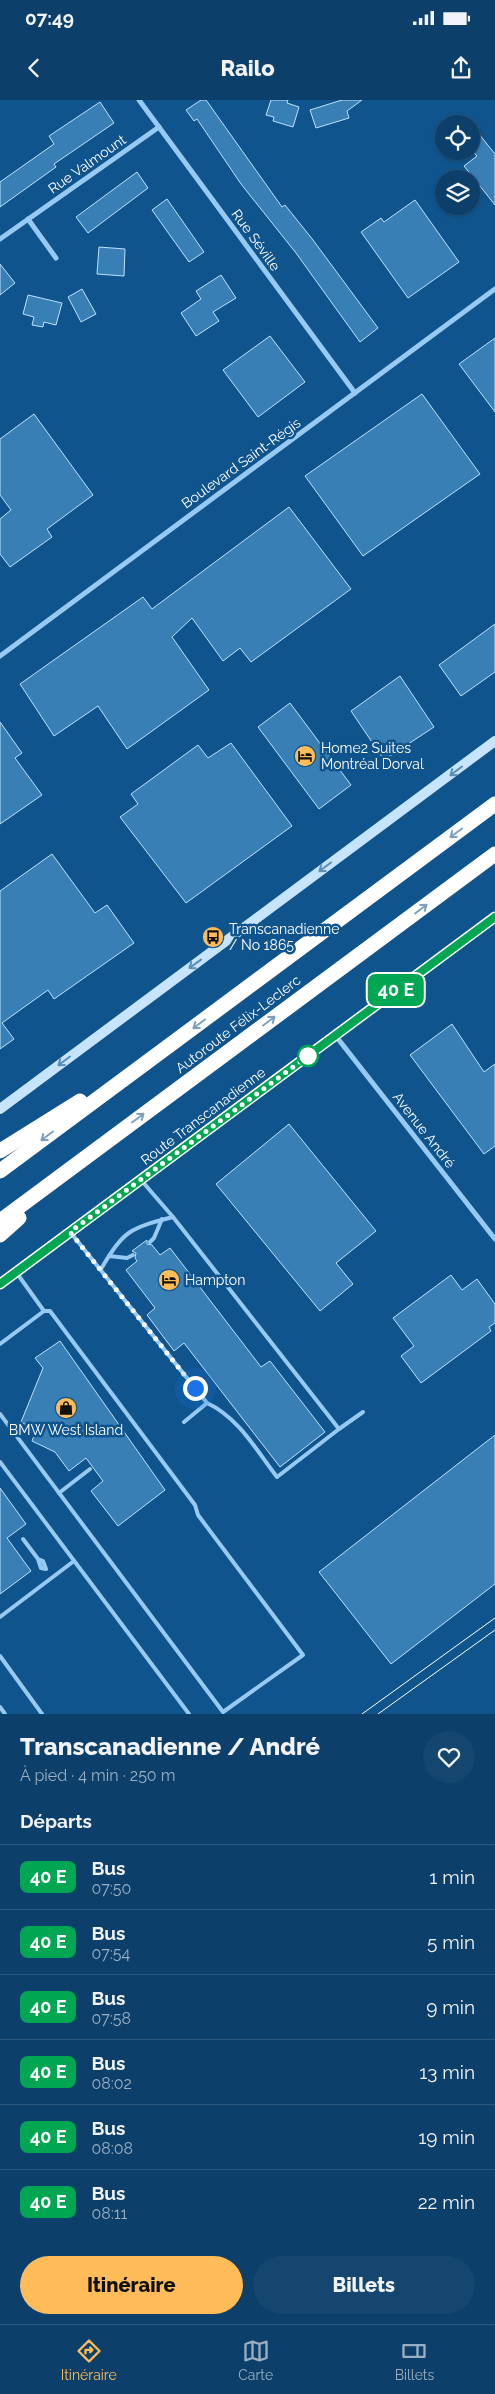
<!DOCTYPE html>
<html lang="fr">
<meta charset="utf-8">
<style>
body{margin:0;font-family:Raleway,sans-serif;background:#154670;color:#f1f3f6;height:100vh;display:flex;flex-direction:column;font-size:19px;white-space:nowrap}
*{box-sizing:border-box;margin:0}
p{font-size:16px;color:#9aafc1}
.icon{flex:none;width:28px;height:28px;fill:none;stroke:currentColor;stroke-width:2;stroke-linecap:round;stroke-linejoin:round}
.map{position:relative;height:1614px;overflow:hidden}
.details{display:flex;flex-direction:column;background:#0c3f6a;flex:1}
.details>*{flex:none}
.badge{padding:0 10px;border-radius:8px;font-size:18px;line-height:32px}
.buttons{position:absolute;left:435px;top:15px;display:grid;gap:10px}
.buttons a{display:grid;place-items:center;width:45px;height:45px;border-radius:50%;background:#0c3f6a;box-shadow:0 1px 4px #0004,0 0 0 1px #2c587e;font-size:25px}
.you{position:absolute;width:25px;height:25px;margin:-12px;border:4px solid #fff;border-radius:50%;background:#1a73e8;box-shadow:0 0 0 8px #1a73e833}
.map>.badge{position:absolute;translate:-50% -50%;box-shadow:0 0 0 2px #fff}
h2{padding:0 20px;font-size:19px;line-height:45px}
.round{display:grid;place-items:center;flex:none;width:52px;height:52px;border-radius:26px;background:#154670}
.summary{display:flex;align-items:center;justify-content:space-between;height:85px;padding:0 20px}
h1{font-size:24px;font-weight:800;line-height:38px}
.primary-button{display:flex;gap:10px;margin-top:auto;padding:10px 20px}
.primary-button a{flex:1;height:58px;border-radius:30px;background:#ffbc58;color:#111;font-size:20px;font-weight:800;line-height:58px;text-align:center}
.primary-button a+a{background:#154670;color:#f1f3f6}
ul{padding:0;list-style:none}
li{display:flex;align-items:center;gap:15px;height:65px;padding:0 20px;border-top:1px solid #2c587e}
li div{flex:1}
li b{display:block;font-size:19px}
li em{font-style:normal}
li .badge{min-width:55px;font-weight:700;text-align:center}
.status{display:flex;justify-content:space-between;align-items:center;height:35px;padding:0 25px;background:#0c3f6a;direction:ltr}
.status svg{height:14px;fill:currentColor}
header{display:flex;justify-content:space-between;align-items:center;height:65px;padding:0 20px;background:#0c3f6a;font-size:22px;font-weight:800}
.tab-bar{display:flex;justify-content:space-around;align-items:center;height:70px;border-top:1px solid #2c587e;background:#0c3f6a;font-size:14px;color:#9aafc1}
.tab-bar a{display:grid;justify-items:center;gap:2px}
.tab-bar .current{color:#ffbc58}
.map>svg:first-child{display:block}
.building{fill:#387fb6;stroke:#bee2fd}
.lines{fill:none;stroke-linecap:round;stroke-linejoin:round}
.lane{stroke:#97caf2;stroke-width:4}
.street{stroke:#97caf2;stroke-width:5}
.secondary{stroke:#c6e4fd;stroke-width:10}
.highway{stroke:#fff;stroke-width:15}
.tram{stroke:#fff;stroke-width:1}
.oneway{stroke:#598eba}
.oneway2{stroke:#7ca1c0}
.line-casing{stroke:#fff;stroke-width:11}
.line{stroke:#00a651;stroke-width:8}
.walk{stroke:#fff;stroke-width:5;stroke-dasharray:0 9}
.stop-dot{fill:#fff;stroke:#00a651;stroke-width:2.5}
.labels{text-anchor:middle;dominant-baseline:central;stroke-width:5;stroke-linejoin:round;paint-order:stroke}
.street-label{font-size:14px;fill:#fff;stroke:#10548d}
.poi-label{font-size:14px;fill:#fff;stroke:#10548d;text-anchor:start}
</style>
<div class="status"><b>07:49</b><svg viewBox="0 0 49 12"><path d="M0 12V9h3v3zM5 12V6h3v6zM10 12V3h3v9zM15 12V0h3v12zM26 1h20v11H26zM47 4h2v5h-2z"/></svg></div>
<header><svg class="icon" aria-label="back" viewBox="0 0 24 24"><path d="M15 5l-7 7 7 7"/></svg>Railo<svg class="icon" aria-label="share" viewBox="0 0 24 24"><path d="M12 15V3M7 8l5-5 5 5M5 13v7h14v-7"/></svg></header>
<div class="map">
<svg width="495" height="1614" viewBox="0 0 495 1614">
<rect width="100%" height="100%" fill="#10548d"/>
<g class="building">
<polygon points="201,0 206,0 282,107 285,105 313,140 378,228 360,242 296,153 241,84 197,19 194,21 186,10"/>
<polygon points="271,0 288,0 287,3 299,7 293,27 273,21 274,17 266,15"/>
<polygon points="342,0 362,0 347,11 349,18 316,28 310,10"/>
<polygon points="100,2 114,23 54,64 56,67 0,107 0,82 54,44 49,36"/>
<polygon points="471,24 495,54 495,105 464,66 477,56 471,50"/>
<polygon points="137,72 148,88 88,133 76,117"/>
<polygon points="167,99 204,152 189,162 152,110"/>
<polygon points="415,100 459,162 408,198 361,132 381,118 384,122"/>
<polygon points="99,147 125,149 124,176 97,174"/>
<polygon points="0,164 15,183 0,195"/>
<polygon points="221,175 236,198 213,212 219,221 196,236 181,213 201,199 196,191"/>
<polygon points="82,189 96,214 81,222 68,197"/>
<polygon points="28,195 62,203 56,225 44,222 43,227 32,225 34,217 23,214"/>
<polygon points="270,236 305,282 258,317 223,270"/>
<polygon points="495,238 495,312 459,264"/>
<polygon points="422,294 480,374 363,456 305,376"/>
<polygon points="34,314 93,395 47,429 52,437 10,467 0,454 0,419 11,410 0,395 0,339"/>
<polygon points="289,407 351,489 251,562 240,548 223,561 192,518 172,537 209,590 127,649 98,606 54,636 20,584 143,497 152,509"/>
<polygon points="495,524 495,572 461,596 439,565"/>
<polygon points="400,576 434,627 384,660 351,611"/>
<polygon points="290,603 351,685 319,709 258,627"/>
<polygon points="0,622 22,653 15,658 42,695 0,724"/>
<polygon points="231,643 292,726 186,803 120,717 138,704 131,694 198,645 208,658"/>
<polygon points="52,754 95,813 107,805 134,843 54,899 48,890 2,923 14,939 0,949 0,791"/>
<polygon points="452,924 484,972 495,964 495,1046 484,1054 410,955"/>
<polygon points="289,1024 376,1131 336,1163 353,1184 320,1211 216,1084"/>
<polygon points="147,1140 147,1144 152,1145 160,1155 170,1148 261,1267 270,1261 325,1332 280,1367 184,1243 174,1251 147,1215 155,1208 126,1170 137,1161 135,1158 136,1153 132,1151"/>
<polygon points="451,1175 462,1190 477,1179 495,1204 495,1223 489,1227 491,1231 421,1283 401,1256 414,1246 393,1218"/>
<polygon points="60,1241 165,1390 118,1426 91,1391 103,1381 86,1358 69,1371 55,1352 32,1341 36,1330 21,1322 43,1268 35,1258"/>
<polygon points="495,1335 495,1484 391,1564 319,1472"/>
<polygon points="0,1388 26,1424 7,1438 31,1471 0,1494"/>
</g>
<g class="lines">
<g class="lane">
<path d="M141 1080 173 1117 339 1329 277 1377C257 1351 238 1317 207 1303"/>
<polyline points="71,1133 207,1303 184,1322"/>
<polyline points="150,1142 154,1138 162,1119"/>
<polyline points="109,1156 127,1158 133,1155"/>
<path d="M101 1169C124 1130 130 1128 173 1117"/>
<polyline points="0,1244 44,1211"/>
<polyline points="0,1314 223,1612 303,1555 198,1415 195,1405 50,1211 44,1211 16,1172"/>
<polyline points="339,1329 363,1312"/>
<polyline points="0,1362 189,1614"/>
<polyline points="59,1393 90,1369"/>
<polyline points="23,1439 38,1459 41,1468 46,1469 43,1461 38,1459"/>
<polyline points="0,1517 74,1461"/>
<polyline points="0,1556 42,1614"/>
<polyline points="0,1607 5,1614"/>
</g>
<g class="street">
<polyline points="139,0 355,293"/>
<polyline points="28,119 56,158"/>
<polyline points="0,139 159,27"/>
<polyline points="0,556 495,189"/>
<polyline points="335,935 495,1139"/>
</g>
<g class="secondary">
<polyline points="0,1009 495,641"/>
<polyline points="0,1184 495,817"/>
</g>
<g class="highway">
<polyline points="0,1051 80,1001"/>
<polyline points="0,1071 495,704"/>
<polyline points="0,1121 495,754"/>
<polyline points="0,1135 19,1118"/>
</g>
<g class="tram">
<polyline points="362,1614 495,1518"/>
<polyline points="378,1614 495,1530"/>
</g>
</g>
<defs><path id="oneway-shaft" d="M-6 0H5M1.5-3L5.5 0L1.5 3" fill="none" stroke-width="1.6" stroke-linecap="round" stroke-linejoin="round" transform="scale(1.25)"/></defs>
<g class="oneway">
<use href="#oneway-shaft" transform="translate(456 671) rotate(143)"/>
<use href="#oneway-shaft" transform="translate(325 767) rotate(143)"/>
<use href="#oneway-shaft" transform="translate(195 864) rotate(144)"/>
<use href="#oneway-shaft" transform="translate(64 961) rotate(143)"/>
</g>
<g class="oneway2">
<use href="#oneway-shaft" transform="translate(456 733) rotate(143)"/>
<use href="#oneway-shaft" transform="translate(421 809) rotate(-37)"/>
<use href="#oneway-shaft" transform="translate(269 921) rotate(-37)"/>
<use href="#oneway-shaft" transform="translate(199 924) rotate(143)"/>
<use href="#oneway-shaft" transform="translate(138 1018) rotate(-37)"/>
<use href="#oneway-shaft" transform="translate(47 1036) rotate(143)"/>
</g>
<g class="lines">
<g class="line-casing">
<polyline id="line" points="0,1184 495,817"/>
</g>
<use href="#line" class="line"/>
<polyline class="walk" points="195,1288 70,1132 308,956"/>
</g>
<defs>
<g id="hotel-disc" transform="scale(1.125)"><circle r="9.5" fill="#ffbc58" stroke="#10548d"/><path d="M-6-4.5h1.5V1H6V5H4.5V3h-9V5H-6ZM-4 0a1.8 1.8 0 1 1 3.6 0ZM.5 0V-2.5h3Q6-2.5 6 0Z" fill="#111"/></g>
<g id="bus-disc" transform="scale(1.125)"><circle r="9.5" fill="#ffbc58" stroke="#10548d"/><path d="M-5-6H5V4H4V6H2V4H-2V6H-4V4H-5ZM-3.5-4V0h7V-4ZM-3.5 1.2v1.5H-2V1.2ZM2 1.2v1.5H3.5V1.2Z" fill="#111"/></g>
<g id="shop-disc" transform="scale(1.125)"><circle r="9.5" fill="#ffbc58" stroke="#10548d"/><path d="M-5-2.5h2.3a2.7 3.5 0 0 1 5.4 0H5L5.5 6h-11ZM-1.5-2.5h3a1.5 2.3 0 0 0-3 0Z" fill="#111"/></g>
</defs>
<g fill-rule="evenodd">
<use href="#hotel-disc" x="305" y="656"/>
<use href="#bus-disc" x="213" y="837"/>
<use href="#hotel-disc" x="169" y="1180"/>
<use href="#shop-disc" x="66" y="1308"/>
</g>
<circle class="stop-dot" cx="308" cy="956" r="10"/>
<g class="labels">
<g class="street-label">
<text transform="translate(87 64) rotate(-35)">Rue Valmount</text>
<text transform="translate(256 140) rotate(54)">Rue Séville</text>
<text transform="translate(241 363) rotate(-36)">Boulevard Saint-Régis</text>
<text transform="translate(238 924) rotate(-37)">Autoroute Félix-Leclerc</text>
<text transform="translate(203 1016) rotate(-37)">Route Transcanadienne</text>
<text transform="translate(424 1030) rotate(52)">Avenue André</text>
</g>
<g class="poi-label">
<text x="321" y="648">Home2 Suites<tspan x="321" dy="16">Montréal Dorval</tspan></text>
<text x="229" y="829">Transcanadienne<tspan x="229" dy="16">/ No 1865</tspan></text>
<text x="185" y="1180">Hampton</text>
<text x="66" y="1330" text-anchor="middle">BMW West Island</text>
</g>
</g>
</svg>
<div class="buttons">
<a><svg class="icon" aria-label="locate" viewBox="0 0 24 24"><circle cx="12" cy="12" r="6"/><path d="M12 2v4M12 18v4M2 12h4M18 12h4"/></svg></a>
<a><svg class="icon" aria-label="layers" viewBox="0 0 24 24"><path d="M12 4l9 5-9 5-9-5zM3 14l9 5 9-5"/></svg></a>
</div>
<div class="you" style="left:195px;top:1288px"></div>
<b class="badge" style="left:396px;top:890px;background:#00a651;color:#fff">40 E</b>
</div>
<section class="details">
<div class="summary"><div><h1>Transcanadienne / André</h1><p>À pied · 4 min · 250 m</p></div><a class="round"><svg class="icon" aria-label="heart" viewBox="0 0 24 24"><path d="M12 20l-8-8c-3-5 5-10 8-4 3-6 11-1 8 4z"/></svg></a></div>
<h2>Départs</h2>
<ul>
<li><span class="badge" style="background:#00a651;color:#fff">40 E</span><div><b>Bus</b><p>07:50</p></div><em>1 min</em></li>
<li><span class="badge" style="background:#00a651;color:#fff">40 E</span><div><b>Bus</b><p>07:54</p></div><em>5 min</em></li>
<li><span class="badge" style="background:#00a651;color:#fff">40 E</span><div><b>Bus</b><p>07:58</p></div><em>9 min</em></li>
<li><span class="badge" style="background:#00a651;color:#fff">40 E</span><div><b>Bus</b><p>08:02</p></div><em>13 min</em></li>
<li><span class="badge" style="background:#00a651;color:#fff">40 E</span><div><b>Bus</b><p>08:08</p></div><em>19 min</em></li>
<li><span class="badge" style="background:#00a651;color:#fff">40 E</span><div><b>Bus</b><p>08:11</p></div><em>22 min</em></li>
</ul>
<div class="primary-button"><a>Itinéraire</a><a>Billets</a></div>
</section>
<nav class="tab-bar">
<a class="current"><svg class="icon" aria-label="directions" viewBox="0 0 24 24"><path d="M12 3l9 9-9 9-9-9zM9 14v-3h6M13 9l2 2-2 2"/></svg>Itinéraire</a>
<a><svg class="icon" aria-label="map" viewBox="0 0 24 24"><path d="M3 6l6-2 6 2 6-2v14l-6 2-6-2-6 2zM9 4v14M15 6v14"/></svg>Carte</a>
<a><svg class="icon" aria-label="tickets" viewBox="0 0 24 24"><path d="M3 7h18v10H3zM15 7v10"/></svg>Billets</a>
</nav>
